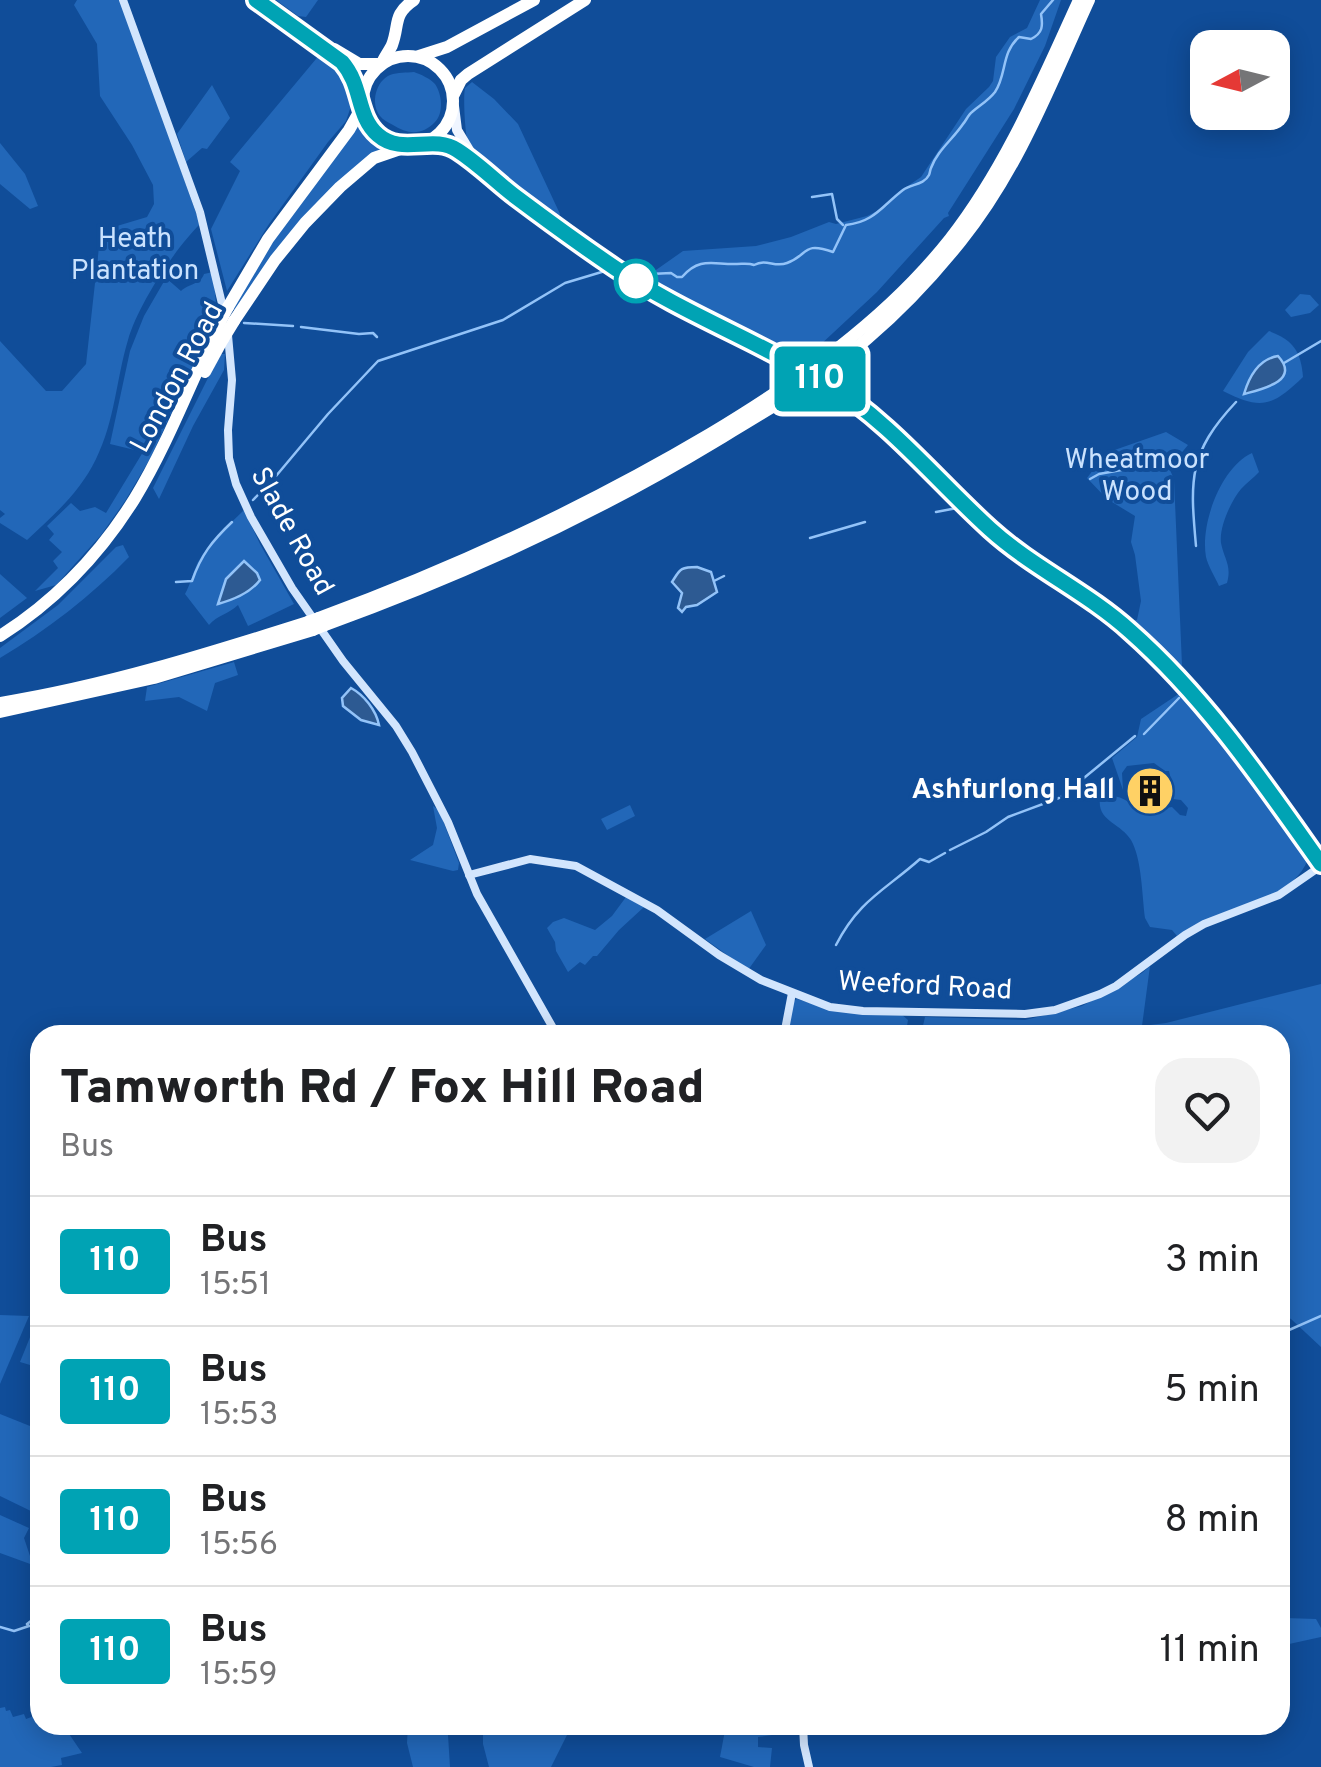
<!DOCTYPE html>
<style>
body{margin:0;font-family:Overpass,sans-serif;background:#f2f2f2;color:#202124;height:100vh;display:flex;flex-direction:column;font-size:38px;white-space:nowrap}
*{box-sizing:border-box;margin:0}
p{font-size:32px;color:#757577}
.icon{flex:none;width:55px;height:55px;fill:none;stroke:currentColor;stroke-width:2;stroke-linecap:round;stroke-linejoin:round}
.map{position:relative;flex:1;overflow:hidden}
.panel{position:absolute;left:30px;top:1025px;width:1260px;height:710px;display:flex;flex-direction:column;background:#fff;border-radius:30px;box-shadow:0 5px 25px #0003}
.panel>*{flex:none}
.badge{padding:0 20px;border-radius:8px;font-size:35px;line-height:65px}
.needle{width:65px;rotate:263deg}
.fabs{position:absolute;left:1190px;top:30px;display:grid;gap:20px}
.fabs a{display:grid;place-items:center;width:100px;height:100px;border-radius:20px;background:#fff;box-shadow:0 5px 25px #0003;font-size:50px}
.map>.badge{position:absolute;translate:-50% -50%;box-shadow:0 0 0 5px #fff}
.round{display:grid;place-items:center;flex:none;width:105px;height:105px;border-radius:30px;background:#f2f2f2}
.overview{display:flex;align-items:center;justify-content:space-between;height:170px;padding:0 30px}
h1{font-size:48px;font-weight:800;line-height:75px}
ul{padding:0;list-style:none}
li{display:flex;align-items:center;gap:30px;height:130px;padding:0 30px;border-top:2px solid #e0e0e0}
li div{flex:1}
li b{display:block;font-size:38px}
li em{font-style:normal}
li .badge{min-width:110px;font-weight:700;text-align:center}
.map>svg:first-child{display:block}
.green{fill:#2267b8}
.water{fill:#2d5a92;stroke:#93c3f8;stroke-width:2.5}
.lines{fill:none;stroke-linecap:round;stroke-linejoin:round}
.stream{stroke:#93c3f8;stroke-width:2.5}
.secondary{stroke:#d2e5fd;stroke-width:8}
.primary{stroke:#eff5ff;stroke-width:10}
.highway{stroke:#fff;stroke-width:12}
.primary-bridge{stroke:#eff5ff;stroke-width:10}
.highway-bridge{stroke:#fff;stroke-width:12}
.line-casing{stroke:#fff;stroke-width:22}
.line{stroke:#00a3b4;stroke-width:15}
.stop-dot{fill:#fff;stroke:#00a3b4;stroke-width:5}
.labels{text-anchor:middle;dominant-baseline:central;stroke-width:8;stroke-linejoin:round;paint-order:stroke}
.park-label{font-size:28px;fill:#cae2fe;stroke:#104d99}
.street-label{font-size:28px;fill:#fff;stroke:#104d99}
.poi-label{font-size:28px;font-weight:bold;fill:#fff;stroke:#104d99;text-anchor:end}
</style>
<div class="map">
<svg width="1321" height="1767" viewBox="0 0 1321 1767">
<rect width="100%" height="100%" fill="#104d99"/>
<g class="green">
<path d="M77 0H120L200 224C174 250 138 305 128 340 116 380 115 421 96 459 80 492 54 515 27 540L0 523V518L5 514 0 510V341L46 391H62L86 364 99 247 117 226 147 217 154 204 153 185 132 145 100 96 97 44 74 5Z"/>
<polygon points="276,0 318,0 306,17 298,16"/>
<polygon points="1040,0 1061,0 1045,46 1014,109 948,213 949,216 944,218 877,292 804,360 774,342 744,330 646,277 683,251 756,246 791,237 829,222 836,224 867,216 887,206 899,192 921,177 966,109 989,87 993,81 996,57 1010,37 1027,28"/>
<polygon points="321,53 343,72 349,85 351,106 346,121 328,142 269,224 227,291 211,229 240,171 230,162"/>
<path d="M414 72C420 74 431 79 435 84 442 94 444 113 435 122 422 136 407 134 393 125 388 122 383 120 380 116 370 103 376 81 390 75 398 72 406 73 414 72Z"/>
<path d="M472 82 494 99 518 124 560 214 557 221C536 205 476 166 468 142 465 134 463 97 465 88Z"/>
<polygon points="212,85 230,118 207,149 202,148 186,162 177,134"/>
<polygon points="361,116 373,135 389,147 361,163 235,311 232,308 268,243"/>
<polygon points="0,143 25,174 38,206 30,209 0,184"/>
<path d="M213 272 217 314 151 457 125 501 101 535 56 585 35 591 58 568 53 561 62 552 49 540 54 534 47 526 71 503 80 511 95 507 106 513 143 452 110 444 130 351 144 316 166 278 181 291C188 284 201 284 204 274Z"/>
<polygon points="1300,294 1310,295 1319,305 1310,313 1291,317 1285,310"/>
<path d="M1269 331C1293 340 1301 351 1303 377 1272 407 1261 410 1223 391L1248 352Z"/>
<polygon points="220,354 225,354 224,370 193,426 159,499 153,488"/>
<polygon points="1166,432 1188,445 1169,468 1174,479 1182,665 1178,667 1129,620 1137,620 1141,601 1135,555 1131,542 1135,516 1107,499 1087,478 1106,453"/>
<path d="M1252 453 1259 472C1254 478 1246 483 1241 489 1231 501 1219 527 1221 543 1224 559 1232 565 1227 583L1219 586C1215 577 1208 566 1206 557 1200 524 1221 467 1252 453Z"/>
<path d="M244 510 260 544 294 604 248 626 238 605C229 614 217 615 209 625L185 594C191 583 193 572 198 562 209 542 228 526 244 510Z"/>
<path d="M123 545 129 557C91 596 47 630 0 658V648L58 605 116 547Z"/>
<polygon points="0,574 27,598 0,618"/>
<polygon points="234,662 238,675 215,683 207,711 179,697 145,701 147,687"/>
<path d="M1183 691 1227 742 1308 859C1294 897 1241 906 1206 920 1196 924 1187 930 1177 936L1172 930 1150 927 1145 918C1142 896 1142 859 1131 840 1121 823 1097 821 1100 799 1118 790 1128 803 1144 811L1172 807 1180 815 1186 816 1188 808 1181 800 1173 799 1169 793 1172 784 1169 771H1165L1154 763 1127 766 1122 773 1123 790 1112 758 1137 737 1141 719Z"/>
<polygon points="630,805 635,816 607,830 601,819"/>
<polygon points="433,806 439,810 459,863 458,870 453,871 410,860 433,845 437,828"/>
<polygon points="626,897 644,907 619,930 597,956 593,956 585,965 580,962 568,972 556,951 555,942 547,928 553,922 564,918 595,930 612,916"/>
<polygon points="751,911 766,945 748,970 705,939"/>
<polygon points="1150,966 1142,1026 1166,1023 1321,984 1321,1347 1291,1319 1280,1314 1280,1035 924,1035 922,1030 925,1017 1025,1020 1082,1006 1142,973"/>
<polygon points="797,999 823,1007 901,1014 908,1020 907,1026 903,1029 864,1027 838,1035 786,1035 792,1002"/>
<polygon points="0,1315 29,1316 0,1384"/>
<polygon points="39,1315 40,1315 40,1368 20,1362"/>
<polygon points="0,1414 40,1430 40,1508 37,1514 0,1496"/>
<polygon points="0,1515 29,1528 24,1538 33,1565 0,1553"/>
<polygon points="1285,1618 1316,1619 1321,1628 1321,1637 1280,1646 1280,1620"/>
<polygon points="5,1707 6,1711 10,1710 13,1717 24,1714 26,1719 40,1714 40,1725 63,1725 82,1753 61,1758 62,1765 51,1767 0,1767 0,1708"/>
<polygon points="408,1725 416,1725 448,1735 450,1767 413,1767 407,1743"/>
<polygon points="483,1725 572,1725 551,1767 489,1767 483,1744"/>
<polygon points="726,1725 766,1725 766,1730 772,1730 772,1735 758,1737 758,1747 772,1748 770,1767 754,1767 720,1757"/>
</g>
<g class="water">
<path d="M1278 356C1301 381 1262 389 1244 394 1249 377 1259 359 1278 356Z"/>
<path d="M244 561 257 573 260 580C251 592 233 600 218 604L226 579Z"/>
<path d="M697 567 711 572 717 592 697 605 686 607 682 612 678 608 682 593 672 582C680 570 679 567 697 567Z"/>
<path d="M351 688C364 695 376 710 379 725L361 720 343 706 342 698Z"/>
</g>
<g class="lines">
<g class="stream">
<polyline points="812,197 832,194 837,219 843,225"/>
<path d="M621 266 641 267 651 274 671 273 677 277H682C700 256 714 265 737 264 743 264 749 263 754 265 767 258 774 268 787 263 809 255 802 241 833 252L846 225C874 222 882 206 903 190 911 184 924 185 929 175 930 173 930 170 931 168 937 151 953 139 963 124 966 121 968 115 972 112 980 105 988 101 995 92 1007 74 1001 53 1019 37L1031 39C1043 33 1043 26 1041 14L1053 0"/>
<polyline points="244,323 293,326"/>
<polyline points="301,327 359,334 373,333 377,337"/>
<polyline points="1284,363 1321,341"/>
<polyline points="1157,466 1169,464"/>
<polyline points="1090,479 1099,474 1149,465"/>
<polyline points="253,500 276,476 328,414 378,361 503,320 565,283 605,271"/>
<polyline points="936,512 957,508"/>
<polyline points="810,538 865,522"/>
<path d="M1196 546C1190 480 1188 453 1236 402"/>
<polyline points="714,581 724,576"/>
<path d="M176 582 192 581C201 555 212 541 232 522"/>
<polyline points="1144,734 1179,698"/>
<polyline points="1062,796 1135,736"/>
<polyline points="950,850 986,832 1008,817 1059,798"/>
<path d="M836 945C859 900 884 891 920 859L929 862 945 853"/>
<polyline points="1280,1334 1321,1316"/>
<polyline points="0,1627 14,1631 29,1626 27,1624 40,1614"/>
</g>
<g class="secondary">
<polyline points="123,0 200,212 224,312"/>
<polyline points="228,335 232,380 228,430 229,458 236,484 251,517 292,588 343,661 396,726 412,752 448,822 477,894 557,1035"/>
<polyline points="469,875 530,859 576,866 657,910 719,955 761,980 830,1007 863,1011 1025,1014 1055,1010 1100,994 1116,986 1185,935 1204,924 1279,895 1321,866"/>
<polyline points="784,1035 792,993"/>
<polyline points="803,1725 804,1745 809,1767"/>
</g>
<g class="primary">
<polyline points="454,106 457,130 475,160"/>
<path d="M423 144C465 144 483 171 514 196 563 233 615 269 668 300 711 324 755 345 799 367"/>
<path d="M824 382C848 397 870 413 891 432 927 464 958 501 994 532 1037 569 1087 593 1129 630 1206 697 1263 782 1321 864"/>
</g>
<g class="highway">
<polyline points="256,0 342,63 355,81 361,98"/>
<polyline points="334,49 359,64 378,64"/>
<circle cx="408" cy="101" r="45"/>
<polyline points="419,56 447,47 534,0"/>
<path d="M383 61C384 58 391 48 392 45 400 24 392 15 414 0"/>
<polyline points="454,94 461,80 468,74 585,0"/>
<polyline points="228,307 268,239 349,130 362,107"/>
<polyline points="234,321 275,260 305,223 340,187 374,158 406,147"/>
<polyline points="205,372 223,339"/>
<path d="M319 618C455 568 585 508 710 434 798 381 885 321 950 239 1006 167 1041 83 1079 0"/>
<path d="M325 625C461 576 592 516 716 441 768 410 821 379 867 339 901 310 933 276 961 241 1019 169 1051 83 1089 0"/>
<path d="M0 636C55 601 101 553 135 498 168 444 192 379 220 322"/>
<path d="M0 703C105 686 207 654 308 622"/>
<polyline points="0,712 154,678 313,630"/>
</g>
<polyline class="primary-bridge" points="799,367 824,382"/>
<g class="highway-bridge">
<polyline points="220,322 228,307"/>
<polyline points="223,339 234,321"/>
<polyline points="308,622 319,618"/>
<polyline points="313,630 325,625"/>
</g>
</g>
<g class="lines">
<g class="line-casing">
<path id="line" d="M256 0 342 62C363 86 356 116 378 135 402 156 433 134 457 150 479 164 496 182 516 197 548 221 581 245 615 268 682 313 758 341 827 383 890 422 936 480 990 529 1033 568 1087 592 1130 631 1206 698 1263 782 1321 864"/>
</g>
<use href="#line" class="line"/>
</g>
<defs>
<g id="building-disc" transform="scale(2.5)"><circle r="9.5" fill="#ffd165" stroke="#104d99"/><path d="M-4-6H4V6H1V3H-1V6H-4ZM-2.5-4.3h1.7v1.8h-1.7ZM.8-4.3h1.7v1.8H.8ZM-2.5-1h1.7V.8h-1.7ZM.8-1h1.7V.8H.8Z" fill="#111"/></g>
</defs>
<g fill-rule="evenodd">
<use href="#building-disc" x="1150" y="791"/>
</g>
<circle class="stop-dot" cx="636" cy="281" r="20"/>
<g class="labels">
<g class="park-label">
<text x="135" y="240">Heath<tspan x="135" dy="32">Plantation</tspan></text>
<text x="1137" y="461">Wheatmoor<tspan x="1137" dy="32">Wood</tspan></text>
</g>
<g class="street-label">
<text transform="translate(178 378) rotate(-62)">London Road</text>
<text transform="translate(291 532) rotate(61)">Slade Road</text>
<text transform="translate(925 987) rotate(3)">Weeford Road</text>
</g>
<g class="poi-label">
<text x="1115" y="791">Ashfurlong Hall</text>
</g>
</g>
</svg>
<div class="fabs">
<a><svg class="needle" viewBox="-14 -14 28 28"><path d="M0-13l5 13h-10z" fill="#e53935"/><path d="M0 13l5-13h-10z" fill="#757577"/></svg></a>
</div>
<b class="badge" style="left:820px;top:379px;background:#00a3b4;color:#fff">110</b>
<section class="panel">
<div class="overview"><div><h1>Tamworth Rd / Fox Hill Road</h1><p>Bus</p></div><a class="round"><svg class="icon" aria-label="heart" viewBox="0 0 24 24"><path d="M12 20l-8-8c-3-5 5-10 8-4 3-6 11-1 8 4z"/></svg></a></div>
<ul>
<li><span class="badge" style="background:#00a3b4;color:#fff">110</span><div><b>Bus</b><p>15:51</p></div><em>3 min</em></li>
<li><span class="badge" style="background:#00a3b4;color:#fff">110</span><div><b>Bus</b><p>15:53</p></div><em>5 min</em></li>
<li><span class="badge" style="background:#00a3b4;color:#fff">110</span><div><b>Bus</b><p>15:56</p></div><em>8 min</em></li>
<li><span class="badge" style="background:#00a3b4;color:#fff">110</span><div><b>Bus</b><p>15:59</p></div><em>11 min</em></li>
</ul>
</section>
</div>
